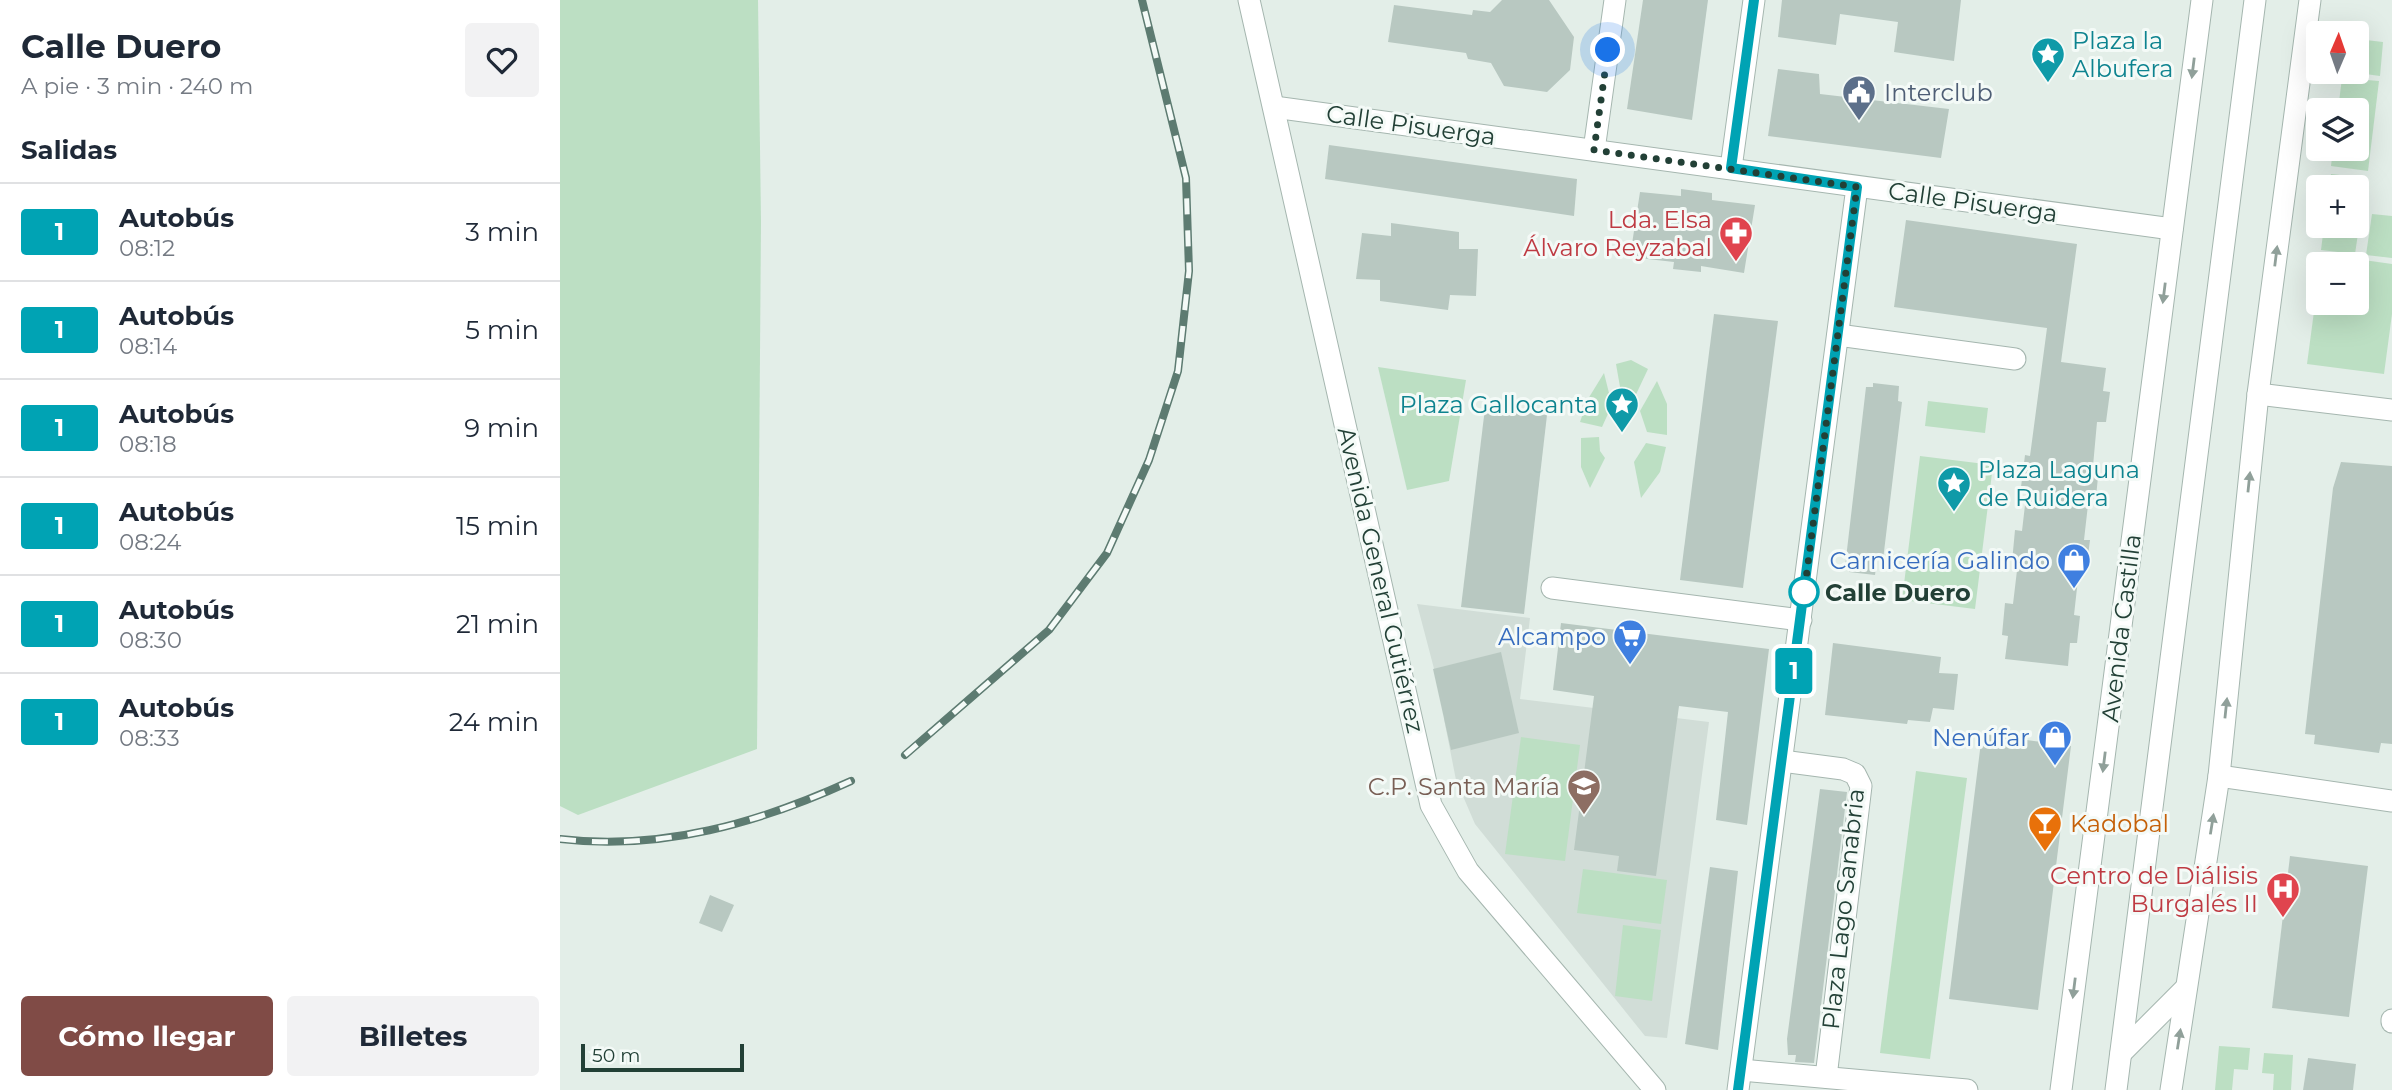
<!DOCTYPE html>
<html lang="es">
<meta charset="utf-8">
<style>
body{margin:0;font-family:Montserrat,sans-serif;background:#f2f2f3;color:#1f2937;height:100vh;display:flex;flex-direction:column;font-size:26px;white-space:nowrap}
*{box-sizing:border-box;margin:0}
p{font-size:23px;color:#747a83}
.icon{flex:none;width:38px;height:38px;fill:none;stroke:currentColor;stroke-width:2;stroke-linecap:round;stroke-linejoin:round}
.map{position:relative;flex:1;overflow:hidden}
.details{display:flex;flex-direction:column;background:#fff;width:560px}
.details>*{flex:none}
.badge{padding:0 14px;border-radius:5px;font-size:24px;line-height:46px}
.needle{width:46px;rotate:2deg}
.fabs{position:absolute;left:1746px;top:21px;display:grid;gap:14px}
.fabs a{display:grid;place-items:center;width:63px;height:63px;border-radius:7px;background:#fff;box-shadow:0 7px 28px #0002;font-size:35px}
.scale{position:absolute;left:21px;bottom:18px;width:163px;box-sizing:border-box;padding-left:7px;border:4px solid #224036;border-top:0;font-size:19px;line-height:24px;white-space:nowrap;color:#224036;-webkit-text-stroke:5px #f4faf7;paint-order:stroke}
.you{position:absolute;width:35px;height:35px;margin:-18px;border:5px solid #fff;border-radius:50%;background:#1a73e8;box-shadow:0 0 0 10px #1a73e833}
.map>.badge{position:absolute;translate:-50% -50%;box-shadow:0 0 0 4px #fff}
h2{padding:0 21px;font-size:26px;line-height:63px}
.round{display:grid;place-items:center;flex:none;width:74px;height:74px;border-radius:7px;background:#f2f2f3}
.summary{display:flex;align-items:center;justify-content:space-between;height:119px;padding:0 21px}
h1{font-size:33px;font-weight:700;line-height:52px}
.button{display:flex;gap:14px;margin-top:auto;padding:14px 21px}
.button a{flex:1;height:80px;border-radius:7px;background:#804b46;color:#fff;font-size:28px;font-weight:700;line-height:80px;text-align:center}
.button a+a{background:#f2f2f3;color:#1f2937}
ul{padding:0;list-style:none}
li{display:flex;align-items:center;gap:21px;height:98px;padding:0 21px;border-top:2px solid #e0e1e3}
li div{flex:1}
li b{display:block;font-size:26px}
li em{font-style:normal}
li .badge{min-width:77px;font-weight:700;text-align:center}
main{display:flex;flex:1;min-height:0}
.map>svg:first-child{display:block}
.built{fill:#d1ddd7}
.green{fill:#bcdfc3}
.building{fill:#b8c8c1}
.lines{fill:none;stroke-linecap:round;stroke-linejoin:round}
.minor-casing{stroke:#a5b6af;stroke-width:23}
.minor{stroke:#fff;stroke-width:21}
.rail-casing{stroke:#5d7b71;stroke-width:8}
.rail{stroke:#f4faf7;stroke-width:5;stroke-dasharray:16;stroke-linecap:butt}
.oneway{fill:#90a09a}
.line-casing{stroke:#fff;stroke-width:16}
.line{stroke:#00a3b4;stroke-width:10}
.walk{stroke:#224036;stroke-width:7;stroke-dasharray:0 12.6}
.stop-dot{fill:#fff;stroke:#00a3b4;stroke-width:3.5}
.labels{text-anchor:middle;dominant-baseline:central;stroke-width:6;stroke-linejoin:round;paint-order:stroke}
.culture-label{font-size:24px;fill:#0d838f;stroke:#f4faf7;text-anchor:start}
.service-label{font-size:24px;fill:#4e5e75;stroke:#f4faf7;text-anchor:start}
.street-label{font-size:24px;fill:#224036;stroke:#f4faf7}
.health-label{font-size:24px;fill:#be3a42;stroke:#f4faf7;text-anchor:end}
.shop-label{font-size:24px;fill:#366cbe;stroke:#f4faf7;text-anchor:end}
.stop-label{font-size:24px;font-weight:bold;fill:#224036;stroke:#f4faf7;text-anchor:start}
.education-label{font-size:24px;fill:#785e54;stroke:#f4faf7;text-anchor:end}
.food-label{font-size:24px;fill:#c56008;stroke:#f4faf7;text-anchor:start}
</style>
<main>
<section class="details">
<div class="summary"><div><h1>Calle Duero</h1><p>A pie · 3 min · 240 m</p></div><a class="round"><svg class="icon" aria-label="heart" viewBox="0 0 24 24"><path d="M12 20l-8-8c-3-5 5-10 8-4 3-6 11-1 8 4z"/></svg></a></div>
<h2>Salidas</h2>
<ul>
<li><span class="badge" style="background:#00a3b4;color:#fff">1</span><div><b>Autobús</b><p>08:12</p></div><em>3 min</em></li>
<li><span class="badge" style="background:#00a3b4;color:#fff">1</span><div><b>Autobús</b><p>08:14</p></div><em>5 min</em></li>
<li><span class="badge" style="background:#00a3b4;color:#fff">1</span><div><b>Autobús</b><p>08:18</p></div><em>9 min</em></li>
<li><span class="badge" style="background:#00a3b4;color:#fff">1</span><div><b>Autobús</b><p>08:24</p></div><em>15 min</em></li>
<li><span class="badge" style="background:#00a3b4;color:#fff">1</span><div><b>Autobús</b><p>08:30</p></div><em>21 min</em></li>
<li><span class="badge" style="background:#00a3b4;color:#fff">1</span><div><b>Autobús</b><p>08:33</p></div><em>24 min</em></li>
</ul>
<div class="button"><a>Cómo llegar</a><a>Billetes</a></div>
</section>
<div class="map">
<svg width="1832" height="1090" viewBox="0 0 1832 1090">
<rect width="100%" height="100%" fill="#e3eee8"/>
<polygon class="built" points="857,604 970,618 960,699 1149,722 1107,1038 1085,1036 915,824 896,780 884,719 887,718"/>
<g class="green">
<polygon points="0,0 198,0 201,222 197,749 18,815 0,806"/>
<polygon points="1797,39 1823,42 1820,76 1791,72 1797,72"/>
<polygon points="1782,78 1819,81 1808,171 1771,166 1773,149 1797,149 1797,110 1778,110"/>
<polygon points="1771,174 1807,178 1803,206 1797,206 1797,187 1769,187"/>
<polygon points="1797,212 1801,213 1795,254 1761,250 1764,226 1797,226"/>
<polygon points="1812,214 1832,216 1832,258 1806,255"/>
<polygon points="1761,254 1832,264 1832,314 1824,374 1747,364 1759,274 1759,303 1797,303 1797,264 1760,264"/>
<polygon points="1071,360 1088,369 1071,405 1063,404 1056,364"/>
<polygon points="818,367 906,380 889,481 847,490"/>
<polygon points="1044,373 1052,405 1042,427 1020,422 1028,399"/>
<polygon points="1097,381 1107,404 1107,435 1087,432 1080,411"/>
<polygon points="1368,401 1428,408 1425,433 1365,426"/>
<polygon points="1039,437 1040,451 1045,458 1030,488 1021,467 1021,438"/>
<polygon points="1086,443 1106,447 1100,472 1081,498 1074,462"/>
<polygon points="1360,456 1433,465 1415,609 1342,600"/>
<polygon points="961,737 1020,745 1005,861 945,854"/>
<polygon points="1356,771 1407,778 1370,1059 1320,1053"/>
<polygon points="1023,869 1107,880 1101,924 1017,913"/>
<polygon points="1063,925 1101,930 1092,1001 1055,996"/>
<polygon points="1659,1046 1690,1048 1688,1070 1674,1069 1672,1090 1655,1090"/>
<polygon points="1704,1053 1733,1055 1731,1090 1713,1090 1714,1074 1702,1073"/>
</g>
<g class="building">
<polygon points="942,0 989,0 1014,37 1010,70 987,92 944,86 931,63 908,59 906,53 828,42 834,5 912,15 913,10 930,12"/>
<polygon points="1083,0 1148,0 1132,120 1067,109"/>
<polygon points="1222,0 1401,0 1394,61 1334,52 1338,22 1280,14 1276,45 1218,37"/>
<polygon points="1218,69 1259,74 1260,94 1389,109 1381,158 1208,136"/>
<polygon points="769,145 1017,179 1014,216 765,179"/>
<polygon points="1121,189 1152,193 1152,200 1195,205 1184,273 1141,266 1141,272 1113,269 1114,262 1070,257 1080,192 1121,196"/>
<polygon points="1346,220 1517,244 1501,362 1546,368 1543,391 1550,392 1546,422 1537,422 1533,466 1539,467 1536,497 1529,496 1524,540 1530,540 1526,571 1519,570 1514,615 1520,616 1517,643 1510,643 1508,666 1445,659 1448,636 1442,635 1445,603 1453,604 1458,562 1452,562 1455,530 1462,531 1467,488 1461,487 1465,455 1470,456 1487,328 1334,307"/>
<polygon points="831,223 899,232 899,249 918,249 916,296 890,295 888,310 820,301 820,280 796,279 802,233 831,236"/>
<polygon points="1154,314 1218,321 1183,588 1120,580"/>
<polygon points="1313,383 1339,386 1338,401 1342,402 1323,560 1317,560 1315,575 1289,572 1290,567 1285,567 1306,387 1313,387"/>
<polygon points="925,408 987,415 964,614 901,607"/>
<polygon points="1781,462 1832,466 1832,744 1821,743 1819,753 1754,744 1755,735 1745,734 1773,488"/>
<polygon points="1001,623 1209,649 1187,825 1156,820 1168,712 1119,706 1096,876 1057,871 1059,856 1014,850 1034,696 993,690"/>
<polygon points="1273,643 1381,657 1379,673 1398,674 1394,710 1373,708 1370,722 1348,720 1347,724 1265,715"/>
<polygon points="941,652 959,733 891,750 873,669"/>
<polygon points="1422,734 1511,746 1478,1010 1389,999"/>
<polygon points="1260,789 1287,792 1254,1063 1235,1062 1236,1055 1228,1055 1227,1039"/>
<polygon points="1730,856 1808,866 1789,1017 1712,1008"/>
<polygon points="1150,867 1178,871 1158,1050 1125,1044"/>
<polygon points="150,895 174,905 162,932 139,923"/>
<polygon points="1748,1058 1796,1064 1793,1090 1743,1090"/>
</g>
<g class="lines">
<g class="minor-casing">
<g id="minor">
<polyline points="689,0 871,805 908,871 1095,1090"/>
<polyline points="714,107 1612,229"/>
<polyline points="1034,150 1055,0"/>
<polyline points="1171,168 1194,0"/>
<polyline points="1278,335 1455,359"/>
<polyline points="1698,394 1832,410"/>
<polyline points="992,588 1241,620"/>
<polyline points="1222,761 1283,769 1295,774 1301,786 1266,1077"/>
<polyline points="1659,776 1832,801"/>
<polyline points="1832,1020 1832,1022"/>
<polyline points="1561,1053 1626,988"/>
<polyline points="1181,1070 1407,1090"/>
<polyline points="1178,1090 1297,187"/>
<polyline points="1501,1090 1642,0"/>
<polyline points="1556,1090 1695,0"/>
<polyline points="1611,1090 1659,776 1698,394 1750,0"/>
</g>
</g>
<use href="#minor" class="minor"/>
<g class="rail-casing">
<g id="rail">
<polyline points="345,755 489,630 547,553 589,460 618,371 629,271 626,178 582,0"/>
<path d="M0 839C102 851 199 823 291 781"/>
</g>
</g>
<use href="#rail" class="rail"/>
</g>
<defs><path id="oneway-solid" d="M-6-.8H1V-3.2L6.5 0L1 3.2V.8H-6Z" transform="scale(1.75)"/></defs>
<g class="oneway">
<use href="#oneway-solid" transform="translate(1633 68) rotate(97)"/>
<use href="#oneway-solid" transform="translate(1716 256) rotate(-83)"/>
<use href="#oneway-solid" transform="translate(1604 293) rotate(97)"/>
<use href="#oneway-solid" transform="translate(1689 482) rotate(-84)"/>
<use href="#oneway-solid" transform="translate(1666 708) rotate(-84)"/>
<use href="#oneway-solid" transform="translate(1544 762) rotate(97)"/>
<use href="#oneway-solid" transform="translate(1652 824) rotate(-81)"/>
<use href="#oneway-solid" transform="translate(1514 988) rotate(97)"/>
<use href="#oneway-solid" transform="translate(1619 1039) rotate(-81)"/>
</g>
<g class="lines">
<g class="line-casing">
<polyline id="line" points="1178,1090 1297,187 1171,168 1194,0"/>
</g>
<use href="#line" class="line"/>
<polyline class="walk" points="1048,50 1034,150 1297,187 1244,594 1244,592"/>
</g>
<defs>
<g id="sight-pin" transform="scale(1.75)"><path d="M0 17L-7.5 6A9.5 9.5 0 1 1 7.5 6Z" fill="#0f9aa8" stroke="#f4faf7"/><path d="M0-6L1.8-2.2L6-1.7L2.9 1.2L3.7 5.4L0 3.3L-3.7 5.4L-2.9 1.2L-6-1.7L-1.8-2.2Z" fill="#fff"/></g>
<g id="civic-pin" transform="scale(1.75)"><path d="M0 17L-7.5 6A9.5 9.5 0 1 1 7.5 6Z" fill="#5c6f8a" stroke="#f4faf7"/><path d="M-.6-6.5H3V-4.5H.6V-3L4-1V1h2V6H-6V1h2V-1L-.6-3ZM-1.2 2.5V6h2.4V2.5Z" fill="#fff"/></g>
<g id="pharmacy-pin" transform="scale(1.75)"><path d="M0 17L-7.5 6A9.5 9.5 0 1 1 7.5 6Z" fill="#e0444e" stroke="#f4faf7"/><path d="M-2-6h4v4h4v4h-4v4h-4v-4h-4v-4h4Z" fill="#fff"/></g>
<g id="shop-pin" transform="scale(1.75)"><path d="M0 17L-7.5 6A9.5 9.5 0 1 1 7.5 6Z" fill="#3f7fe0" stroke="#f4faf7"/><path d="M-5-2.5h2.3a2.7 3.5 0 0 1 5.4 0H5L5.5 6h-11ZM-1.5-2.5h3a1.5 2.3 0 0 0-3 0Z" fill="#fff"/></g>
<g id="supermarket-pin" transform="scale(1.75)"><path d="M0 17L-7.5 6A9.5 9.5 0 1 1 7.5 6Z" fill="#3f7fe0" stroke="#f4faf7"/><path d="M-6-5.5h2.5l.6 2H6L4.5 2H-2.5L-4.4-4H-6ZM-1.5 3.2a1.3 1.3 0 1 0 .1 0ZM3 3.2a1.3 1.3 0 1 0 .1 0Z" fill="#fff"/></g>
<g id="school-pin" transform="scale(1.75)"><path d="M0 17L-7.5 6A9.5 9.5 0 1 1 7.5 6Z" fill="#8d6e63" stroke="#f4faf7"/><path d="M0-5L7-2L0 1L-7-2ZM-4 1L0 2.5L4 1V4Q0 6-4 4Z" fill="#fff"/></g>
<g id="bar-pin" transform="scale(1.75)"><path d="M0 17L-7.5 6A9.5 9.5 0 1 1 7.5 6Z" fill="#e8710a" stroke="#f4faf7"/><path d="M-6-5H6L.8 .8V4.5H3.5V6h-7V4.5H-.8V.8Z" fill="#fff"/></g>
<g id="hospital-pin" transform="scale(1.75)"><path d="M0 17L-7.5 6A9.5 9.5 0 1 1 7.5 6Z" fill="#e0444e" stroke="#f4faf7"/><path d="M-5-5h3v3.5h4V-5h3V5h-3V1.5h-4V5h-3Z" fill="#fff"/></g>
</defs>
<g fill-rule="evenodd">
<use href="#sight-pin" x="1488" y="54"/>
<use href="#civic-pin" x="1299" y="92"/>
<use href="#pharmacy-pin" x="1176" y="233"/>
<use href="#sight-pin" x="1062" y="404"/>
<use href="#sight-pin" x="1394" y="483"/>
<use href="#shop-pin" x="1514" y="560"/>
<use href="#supermarket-pin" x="1070" y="636"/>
<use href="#shop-pin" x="1495" y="737"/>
<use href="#school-pin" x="1024" y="786"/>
<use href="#bar-pin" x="1485" y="823"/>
<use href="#hospital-pin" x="1723" y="889"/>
</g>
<circle class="stop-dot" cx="1244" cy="592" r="14"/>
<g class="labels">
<g class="culture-label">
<text x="1512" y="40">Plaza la<tspan x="1512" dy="28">Albufera</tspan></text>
<text x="1038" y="404" text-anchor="end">Plaza Gallocanta</text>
<text x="1418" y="469">Plaza Laguna<tspan x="1418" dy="28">de Ruidera</tspan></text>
</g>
<g class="service-label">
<text x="1324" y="92">Interclub</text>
</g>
<g class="street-label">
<text transform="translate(851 125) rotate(8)">Calle Pisuerga</text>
<text transform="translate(1413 202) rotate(8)">Calle Pisuerga</text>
<text transform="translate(821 580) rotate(77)">Avenida General Gutiérrez</text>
<text transform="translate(1561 628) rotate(-83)">Avenida Castilla</text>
<text transform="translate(1283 909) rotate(-84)">Plaza Lago Sanabria</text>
</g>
<g class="health-label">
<text x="1152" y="219">Lda. Elsa<tspan x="1152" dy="28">Álvaro Reyzabal</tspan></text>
<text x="1698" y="875">Centro de Diálisis<tspan x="1698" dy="28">Burgalés II</tspan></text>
</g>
<g class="shop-label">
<text x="1490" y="560">Carnicería Galindo</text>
<text x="1046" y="636">Alcampo</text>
<text x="1470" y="737">Nenúfar</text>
</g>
<g class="stop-label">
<text x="1265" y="592">Calle Duero</text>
</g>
<g class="education-label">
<text x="1000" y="786">C.P. Santa María</text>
</g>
<g class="food-label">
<text x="1510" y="823">Kadobal</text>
</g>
</g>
</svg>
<div class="fabs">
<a><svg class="needle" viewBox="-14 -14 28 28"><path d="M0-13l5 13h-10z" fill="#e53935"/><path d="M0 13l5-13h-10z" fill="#747a83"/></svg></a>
<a><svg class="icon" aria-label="layers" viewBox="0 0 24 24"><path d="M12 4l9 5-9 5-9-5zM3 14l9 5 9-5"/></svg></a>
<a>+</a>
<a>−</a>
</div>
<div class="scale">50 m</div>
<div class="you" style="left:1048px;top:50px"></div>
<b class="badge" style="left:1234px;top:671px;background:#00a3b4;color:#fff">1</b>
</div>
</main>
